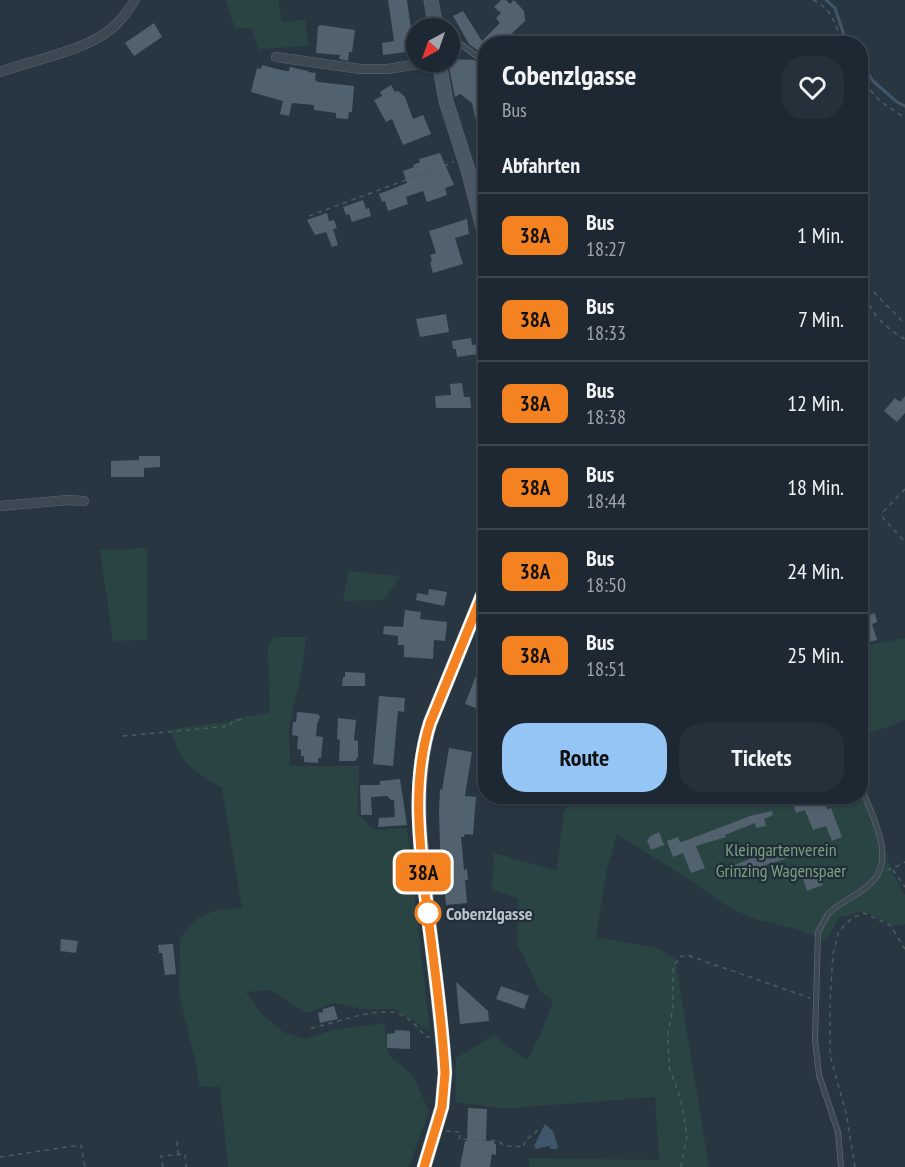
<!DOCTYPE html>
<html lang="de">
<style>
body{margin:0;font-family:"PT Sans Narrow",sans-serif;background:#26303a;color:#f1f3f6;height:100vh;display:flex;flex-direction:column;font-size:22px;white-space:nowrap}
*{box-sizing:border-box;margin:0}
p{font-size:20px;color:#a1a6ac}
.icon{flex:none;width:33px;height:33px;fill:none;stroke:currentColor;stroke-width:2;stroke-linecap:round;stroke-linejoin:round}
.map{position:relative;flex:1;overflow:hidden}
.side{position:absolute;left:478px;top:36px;width:390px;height:768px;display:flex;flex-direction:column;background:#1e2832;border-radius:24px;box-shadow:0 2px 4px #0004,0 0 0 2px #3c444d}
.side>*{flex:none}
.badge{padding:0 12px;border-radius:9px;font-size:21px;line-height:39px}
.needle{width:39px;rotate:220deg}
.buttons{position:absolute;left:406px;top:18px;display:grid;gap:12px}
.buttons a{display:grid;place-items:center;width:54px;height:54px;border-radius:50%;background:#1e2832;box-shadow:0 2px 4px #0004,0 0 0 2px #3c444d;font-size:30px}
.map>.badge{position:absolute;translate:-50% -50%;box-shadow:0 0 0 3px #fff}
h2{padding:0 24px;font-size:22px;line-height:54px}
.round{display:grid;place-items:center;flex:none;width:63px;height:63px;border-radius:24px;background:#26303a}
.summary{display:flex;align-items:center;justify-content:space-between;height:102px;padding:0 24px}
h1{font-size:28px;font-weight:600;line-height:45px}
.button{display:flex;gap:12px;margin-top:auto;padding:12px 24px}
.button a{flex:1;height:69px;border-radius:24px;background:#95c5f5;color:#111;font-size:24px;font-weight:600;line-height:69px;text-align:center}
.button a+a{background:#26303a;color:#f1f3f6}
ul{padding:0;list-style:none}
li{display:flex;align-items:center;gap:18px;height:84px;padding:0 24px;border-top:2px solid #3c444d}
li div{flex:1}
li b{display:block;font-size:22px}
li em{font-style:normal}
li .badge{min-width:66px;font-weight:700;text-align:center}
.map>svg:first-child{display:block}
.green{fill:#2a4343}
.water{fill:#3f566b}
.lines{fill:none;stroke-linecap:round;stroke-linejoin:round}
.stream{stroke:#3f566b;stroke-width:3}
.building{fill:#51616d}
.lane-casing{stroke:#5b6670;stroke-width:6}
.street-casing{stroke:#5b6670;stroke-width:10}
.secondary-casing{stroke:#5b6670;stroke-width:15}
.path{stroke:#485f5f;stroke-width:1.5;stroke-dasharray:4.5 4.5;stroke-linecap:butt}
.lane{stroke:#3c4852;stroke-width:4.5}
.street{stroke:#3c4852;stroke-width:9}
.secondary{stroke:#4a5765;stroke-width:14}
.line-casing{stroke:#fff;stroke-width:14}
.line{stroke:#f58220;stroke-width:9}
.stop-dot{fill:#fff;stroke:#f58220;stroke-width:3}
.labels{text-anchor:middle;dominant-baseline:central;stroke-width:4.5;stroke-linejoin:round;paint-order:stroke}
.park-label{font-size:18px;fill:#79a17d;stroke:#212d38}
.stop-label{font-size:18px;font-weight:bold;fill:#bac3cc;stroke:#212d38;text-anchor:start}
</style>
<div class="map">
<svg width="905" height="1167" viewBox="0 0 905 1167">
<rect width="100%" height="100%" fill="#283642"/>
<g class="green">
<polygon points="226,0 278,0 282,22 305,20 308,46 258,49 252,28 235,29"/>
<polygon points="147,548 147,640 113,641 100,550"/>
<polygon points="348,571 400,576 384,600 343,601"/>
<path d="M273 637H306L303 664 289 728 290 766H359L358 813 373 830 407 828 430 1031 394 1009H362L334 1003 307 1013 270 990 246 992 261 1013 283 1032 304 1039 333 1030 384 1023 388 1054 413 1076 429 1111 409 1167H228L220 1087 199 1086 197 1067 179 994 180 939 197 918 217 910 242 908 222 788C195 772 178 762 171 729L227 722 236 718 270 713 268 649Z"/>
<polygon points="905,638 905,720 861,737 861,647"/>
<polygon points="861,771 892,872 905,895 905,924 894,926 864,911 839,917 826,941 797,929 758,920 730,908 693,882 617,834 606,874 596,937 658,948 675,959 709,1167 529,1167 529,1158 659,1160 655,1097 503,1109 455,1102 456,1058 494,1035 505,1045 527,1060 543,1029 553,1001 540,991 517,943 518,898 492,890 494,853 557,871 563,816 570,797 861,796"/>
</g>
<polygon class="water" points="545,1124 553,1131 558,1147 556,1149 551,1149 549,1146 536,1149 534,1146"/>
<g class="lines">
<g class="stream">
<polyline points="826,0 835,8 847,44"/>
<polyline points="861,62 873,81 897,102 905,106"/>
</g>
</g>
<g class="building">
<polygon points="388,0 407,0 414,51 383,55 382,43 394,41"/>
<polygon points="501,0 506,0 510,4 514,0 524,11 525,21 501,44 486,44 486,57 469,44 453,16 463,11 482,41 500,23 496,18 501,13 494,7"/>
<polygon points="154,23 162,37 134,56 125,43"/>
<polygon points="320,25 355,30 352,52 349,52 348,61 339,59 340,55 316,53 318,27"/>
<polygon points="450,59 474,60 486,67 486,142 475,117 472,103 460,94 455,97 449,67"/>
<polygon points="262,65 285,71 289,71 290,67 308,71 308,72 316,73 315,80 318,82 354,86 352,112 349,112 348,119 336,118 336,113 314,110 314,105 292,103 289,116 280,114 283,101 251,92 257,68 261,69"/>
<polygon points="391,85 395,92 398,91 405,97 413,119 423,115 431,134 403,145 392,119 386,122 374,100 382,96 380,92"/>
<polygon points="440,153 454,185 445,188 447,195 427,202 423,191 406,197 408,204 388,211 385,201 382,202 379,194 407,183 403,171 414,167 413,165 420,162 419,159"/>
<polygon points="363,200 366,209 369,208 371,216 352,222 349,214 346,215 343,207"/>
<polygon points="327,213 329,221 334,220 337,228 333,229 338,245 332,247 326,232 315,235 307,220"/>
<polygon points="467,219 469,234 455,238 463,264 433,273 430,262 432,261 430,255 436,253 429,231"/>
<polygon points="446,314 449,332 420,337 416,319"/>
<polygon points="471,338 472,345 477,344 478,354 457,357 456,349 453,349 452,341"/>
<polygon points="462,383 464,397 470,397 471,408 436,408 435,396 451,395 450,384"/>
<polygon points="905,396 905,413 897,422 884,411 895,398 900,402"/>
<polygon points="139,456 160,456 160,467 144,468 144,477 111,477 111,461 139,460"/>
<polygon points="429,589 447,592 444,606 416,600 417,593 428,595"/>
<polygon points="405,610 421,612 420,619 447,622 445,641 434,640 433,659 404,657 404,645 398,645 398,636 383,634 384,626 403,627"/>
<polygon points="875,613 877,622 872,624 877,640 861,644 861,623 865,622 863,617"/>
<polygon points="479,668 486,671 486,712 465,704"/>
<polygon points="345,672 365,673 365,686 342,686 343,677 345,677"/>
<polygon points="379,696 405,698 404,712 398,711 393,766 373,764"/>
<polygon points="297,712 318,714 320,717 317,724 316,736 323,737 321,758 318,758 318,763 304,762 304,756 301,756 301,750 297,749 298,736 292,735 293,722 296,722"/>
<polygon points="338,718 356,720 354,740 358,741 358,757 355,761 339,761 340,740 337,739"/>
<polygon points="449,748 472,752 465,796 476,797 473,835 465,834 464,837 461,837 464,870 467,869 468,880 465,880 467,903 446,905 440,845 439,812 440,789 442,790"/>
<polygon points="400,779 407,825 378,827 379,818 395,817 394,800 391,800 387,796 371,797 372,815 361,815 360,785 380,785 380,781"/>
<polygon points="814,796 823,796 827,810 831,808 842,837 832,841 826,826 813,830 805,810 796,813 793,804"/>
<polygon points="772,811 773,815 764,819 766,826 756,828 755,823 725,835 726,837 696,846 705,868 691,873 683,853 673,857 667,841 678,837 680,842 682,842 750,816"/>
<polygon points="659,832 664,845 651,850 647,840 649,839 649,837"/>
<polygon points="785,850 788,858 753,869 753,867 735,874 732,866 759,855 761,858"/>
<polygon points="815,871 816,875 819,874 823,885 807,891 803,878"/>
<polygon points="61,939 78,941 76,953 60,951"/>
<polygon points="173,944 176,974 165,975 162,953 159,953 158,945"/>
<polygon points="456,982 488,1011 489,1021 460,1024"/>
<polygon points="501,986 529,996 524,1009 496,999"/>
<polygon points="334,1006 338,1019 320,1023 318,1013 323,1012 323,1009"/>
<polygon points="395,1030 410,1031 410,1049 387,1048 387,1034 395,1033"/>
<polygon points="468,1108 487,1109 486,1141 493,1141 496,1145 496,1155 492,1154 490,1167 460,1167 465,1141 467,1141"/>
</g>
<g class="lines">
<g class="lane-casing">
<g id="lane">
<polyline points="450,36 486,63"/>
<path d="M841 1167 838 1132 819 1075 815 1040 818 932 828 914C840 902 857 896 870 884 898 860 871 814 861 787"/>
</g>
</g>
<g class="street-casing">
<g id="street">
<polyline points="276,57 360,69 388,69 430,62"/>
<path d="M0 72C32 60 80 52 107 32 119 24 127 12 135 0"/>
<polyline points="0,506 68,500 84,501"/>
</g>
</g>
<g class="secondary-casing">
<g id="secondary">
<polyline points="431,0 436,28"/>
<polyline points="439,62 446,101 468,170 486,239"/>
<path d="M424 1167 442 1107 445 1073C442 1020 434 966 428 914 421 850 411 785 430 723L486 586"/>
</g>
</g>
<g class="path">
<path d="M813 0C832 8 836 26 843 44"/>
<polyline points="861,63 866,60"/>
<polyline points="861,75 872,92 880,101 905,118"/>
<polyline points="309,216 454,162"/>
<polyline points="861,258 863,256"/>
<polyline points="861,279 905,324"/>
<path d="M861 289C866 295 867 300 870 306 877 320 892 332 905 339"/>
<polyline points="905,489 883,512 883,518 905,542"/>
<polyline points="123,736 230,726 232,722 245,718"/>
<polyline points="887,869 892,869 905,862"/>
<polyline points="893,870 905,887"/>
<path d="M311 1028C333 1024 383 1004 402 1015 412 1020 419 1029 426 1037H430"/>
<polyline points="446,1131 461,1132 459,1139 498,1141 505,1146 524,1147 525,1140 535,1134 538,1128"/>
<polyline points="177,1141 178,1154"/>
<polyline points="0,1157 81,1145 85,1167"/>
<polyline points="163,1167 161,1156 185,1154 186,1167"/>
<polyline points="681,1167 687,1135 681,1100 669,1067 668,1034 673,1007 673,969 679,957 687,955 810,998"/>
<polyline points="855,1167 846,1113 830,1055 830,1001 833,954 839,931 852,918 864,913 890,925 905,949"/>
</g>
<use href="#lane" class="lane"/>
<use href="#street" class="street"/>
<use href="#secondary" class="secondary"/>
</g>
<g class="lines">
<g class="line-casing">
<path id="line" d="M424 1167 442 1107 445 1073C442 1018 434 963 427 909 420 847 411 783 430 723L486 586"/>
</g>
<use href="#line" class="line"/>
</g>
<circle class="stop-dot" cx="428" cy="913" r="12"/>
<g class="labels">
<g class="park-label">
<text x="781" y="849">Kleingartenverein<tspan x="781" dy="21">Grinzing Wagenspaer</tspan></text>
</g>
<g class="stop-label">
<text x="446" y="913">Cobenzlgasse</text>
</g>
</g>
</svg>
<div class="buttons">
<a><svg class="needle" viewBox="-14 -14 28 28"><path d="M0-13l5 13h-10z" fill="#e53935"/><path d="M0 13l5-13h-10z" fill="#a1a6ac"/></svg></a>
</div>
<b class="badge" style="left:423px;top:872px;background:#f58220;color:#111">38A</b>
<section class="side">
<div class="summary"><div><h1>Cobenzlgasse</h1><p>Bus</p></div><a class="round"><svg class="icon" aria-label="heart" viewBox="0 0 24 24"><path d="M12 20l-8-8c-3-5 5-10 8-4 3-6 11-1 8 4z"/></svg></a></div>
<h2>Abfahrten</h2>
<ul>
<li><span class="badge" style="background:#f58220;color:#111">38A</span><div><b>Bus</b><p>18:27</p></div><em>1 Min.</em></li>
<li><span class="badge" style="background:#f58220;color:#111">38A</span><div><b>Bus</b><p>18:33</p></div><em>7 Min.</em></li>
<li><span class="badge" style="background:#f58220;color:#111">38A</span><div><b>Bus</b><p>18:38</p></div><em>12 Min.</em></li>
<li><span class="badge" style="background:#f58220;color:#111">38A</span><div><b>Bus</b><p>18:44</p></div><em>18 Min.</em></li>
<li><span class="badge" style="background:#f58220;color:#111">38A</span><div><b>Bus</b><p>18:50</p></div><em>24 Min.</em></li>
<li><span class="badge" style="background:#f58220;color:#111">38A</span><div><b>Bus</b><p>18:51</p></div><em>25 Min.</em></li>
</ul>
<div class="button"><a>Route</a><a>Tickets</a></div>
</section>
</div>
